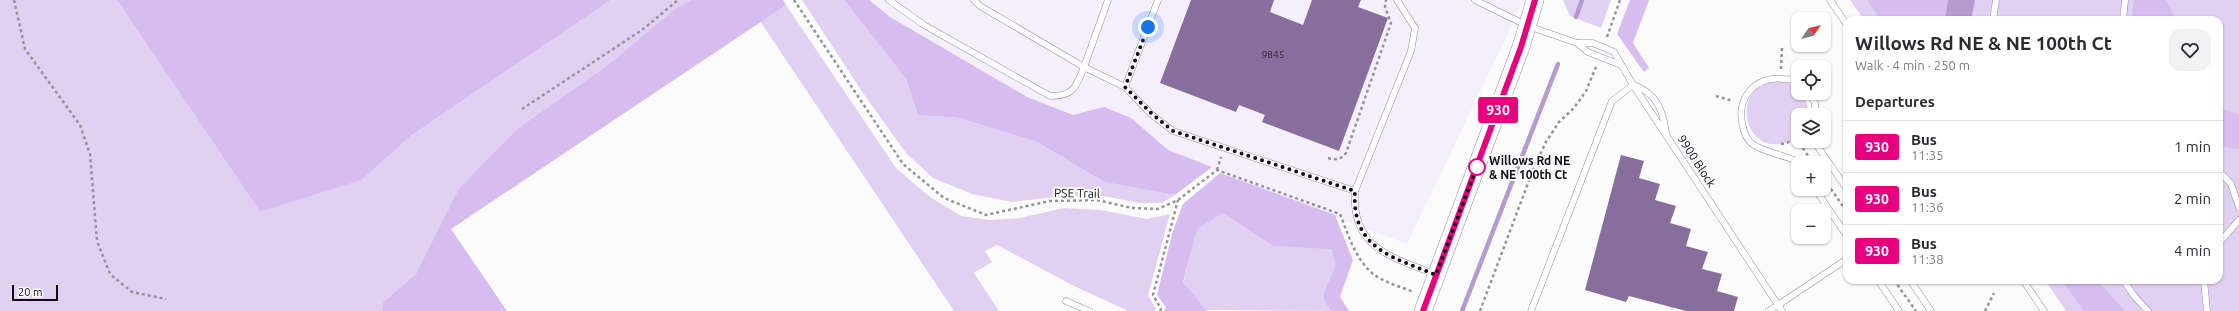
<!DOCTYPE html>
<meta charset="utf-8">
<style>
body{margin:0;font-family:Ubuntu,sans-serif;background:#f2f2f3;color:#2b2b33;height:100vh;display:flex;flex-direction:column;font-size:15px;white-space:nowrap}
*{box-sizing:border-box;margin:0}
p{font-size:13px;color:#7c7c81}
.icon{flex:none;width:22px;height:22px;fill:none;stroke:currentColor;stroke-width:2;stroke-linecap:round;stroke-linejoin:round}
.map{position:relative;flex:1;overflow:hidden}
.drawer{position:absolute;left:1843px;top:16px;width:380px;height:268px;display:flex;flex-direction:column;background:#fff;border-radius:12px;box-shadow:0 1px 3px #0004}
.drawer>*{flex:none}
.badge{padding:0 8px;border-radius:3px;font-size:14px;line-height:26px}
.needle{width:26px;rotate:55deg}
.controls{position:absolute;left:1791px;top:12px;display:grid;gap:8px}
.controls a{display:grid;place-items:center;width:40px;height:40px;border-radius:8px;background:#fff;box-shadow:0 1px 3px #0004;font-size:20px}
.scale{position:absolute;left:12px;bottom:10px;width:46px;box-sizing:border-box;padding-left:4px;border:2px solid #130d18;border-top:0;font-size:11px;line-height:14px;white-space:nowrap;color:#130d18;-webkit-text-stroke:3px #fbfbfb;paint-order:stroke}
.you{position:absolute;width:20px;height:20px;margin:-10px;border:3px solid #fff;border-radius:50%;background:#1a73e8;box-shadow:0 0 0 6px #1a73e833}
.map>.badge{position:absolute;translate:-50% -50%;box-shadow:0 0 0 2px #fff}
h2{padding:0 12px;font-size:15px;line-height:36px}
.round{display:grid;place-items:center;flex:none;width:42px;height:42px;border-radius:12px;background:#f2f2f3}
.headline{display:flex;align-items:center;justify-content:space-between;height:68px;padding:0 12px}
h1{font-size:19px;font-weight:600;line-height:30px}
ul{padding:0;list-style:none}
li{display:flex;align-items:center;gap:12px;height:52px;padding:0 12px;border-top:1px solid #e1e1e2}
li div{flex:1}
li b{display:block;font-size:15px}
li em{font-style:normal}
li .badge{min-width:44px;font-weight:700;text-align:center}
.map>svg:first-child{display:block}
.built{fill:#f5eefd}
.green{fill:#e1d0f1}
.forest{fill:#d7bcf0}
.water{fill:#b59bcd}
.lines{fill:none;stroke-linecap:round;stroke-linejoin:round}
.stream{stroke:#b59bcd;stroke-width:4.5}
.building{fill:#876e9d}
.lane-casing{stroke:#998ba7;stroke-width:7}
.secondary-casing{stroke:#998ba7;stroke-width:18}
.path{stroke:#959398;stroke-width:2.5;stroke-dasharray:3 3;stroke-linecap:butt}
.lane{stroke:#fff;stroke-width:6}
.secondary{stroke:#fff;stroke-width:17}
.line-casing{stroke:#fff;stroke-width:9}
.line{stroke:#e6007e;stroke-width:6}
.walk{stroke:#130d18;stroke-width:4;stroke-dasharray:0 7.2}
.stop-dot{fill:#fff;stroke:#e6007e;stroke-width:2}
.labels{text-anchor:middle;dominant-baseline:central;stroke-width:4;stroke-linejoin:round;paint-order:stroke}
.number-label{font-size:10px;fill:#302539}
.stop-label{font-size:12px;font-weight:bold;fill:#130d18;stroke:#fbfbfb;text-anchor:start}
.street-label{font-size:12px;fill:#130d18;stroke:#fbfbfb}
</style>
<div class="map">
<svg width="2239" height="311" viewBox="0 0 2239 311">
<rect width="100%" height="100%" fill="#fbfbfb"/>
<polygon class="built" points="857,0 1524,0 1407,244 903,54"/>
<g class="green">
<polygon points="0,0 117,0 260,212 361,179 412,135 611,0 693,0 675,9 609,64 517,129 460,189 416,274 383,302 382,311 0,311"/>
<polygon points="802,0 844,0 906,79 918,115 959,118 1037,142 1104,182 1175,195 1162,203 1139,203 1103,196 1064,196 1012,202 972,194 933,178 906,153 863,93"/>
<polygon points="1563,0 1611,0 1601,28 1570,16"/>
<polygon points="1850,0 2239,0 2239,311 2066,311 2045,280 2219,280 2219,20 1864,20"/>
<polygon points="786,5 896,168 930,197 961,216 990,220 1020,218 1064,208 1101,210 1147,219 1170,214 1148,295 1156,309 1155,311 1128,311 1074,286 997,245 985,251 992,262 974,273 999,311 954,311 760,21"/>
<path d="M1780 81 1791 84 1798 89V93H1802C1806 100 1809 107 1808 115H1798V136C1794 141 1788 143 1781 144 1740 150 1731 82 1780 81Z"/>
<path d="M1223 213 1273 246 1331 248C1332 253 1335 260 1335 264 1333 282 1313 294 1332 311L1204 310 1183 283 1197 228Z"/>
</g>
<g class="forest">
<polygon points="117,0 611,0 412,135 361,180 260,212"/>
<polygon points="692,0 783,0 786,5 451,229 507,311 382,311 383,302 416,274 459,189 517,129 609,64 675,9"/>
<polygon points="844,0 869,0 890,17 1027,97 1073,115 1104,107 1131,118 1168,150 1212,167 1175,195 1104,182 1037,142 959,118 918,115 906,79"/>
<polygon points="1630,0 1649,0 1633,43 1649,68 1644,72 1617,34"/>
<polygon points="1867,0 1948,0 1945,20 1881,20"/>
<polygon points="2134,0 2166,0 2176,20 2135,20 2132,12"/>
<polygon points="2219,107 2239,115 2239,148 2236,149 2219,146"/>
<path d="M1220 173 1335 215 1353 260 1340 297 1349 311H1332C1313 294 1333 282 1335 264 1335 260 1332 253 1331 249L1273 246 1223 213 1197 229 1183 282 1207 311H1164L1166 307 1157 295 1172 234 1183 204Z"/>
<polygon points="2062,280 2097,280 2125,311 2084,311"/>
</g>
<polygon class="water" points="1948,0 1975,0 1971,20 1945,20"/>
<g class="lines">
<g class="stream">
<polyline points="1576,17 1582,0"/>
<polyline points="1462,311 1558,64"/>
</g>
</g>
<g class="building">
<polygon points="1191,0 1274,0 1270,12 1303,25 1312,0 1361,0 1358,7 1388,18 1339,151 1262,122 1265,115 1239,105 1236,112 1160,83"/>
<polygon points="1621,155 1644,161 1639,178 1660,184 1655,200 1676,206 1670,223 1691,229 1686,246 1708,252 1702,269 1722,274 1717,291 1738,297 1734,311 1686,311 1629,296 1626,302 1585,290"/>
</g>
<g class="lines">
<g class="lane-casing">
<g id="lane">
<path d="M889 0 924 25 1050 96C1074 96 1076 87 1084 67L1125 87 1151 114 1173 131 1355 191C1351 248 1391 257 1435 274"/>
<polyline points="974,0 980,6 1084,67 1108,0"/>
<polyline points="1475,0 1528,26 1577,43 1593,43 1614,52 1633,85 1782,311"/>
<polyline points="1830,0 1847,25"/>
<polyline points="1993,20 1996,0"/>
<polyline points="2123,20 2125,0"/>
<polyline points="1577,43 1588,52 1621,65"/>
<path d="M1798 83C1794 79 1789 79 1784 79 1755 75 1735 99 1743 127 1744 132 1747 139 1751 143 1762 152 1781 154 1794 160L1798 165"/>
<path d="M1634 85C1657 94 1663 110 1666 133"/>
<polyline points="1125,87 1158,0"/>
<polyline points="1809,93 1815,103 1815,115"/>
<polyline points="1816,141 1818,147 1847,189"/>
<polyline points="2219,171 2231,184 2239,207"/>
<polyline points="1815,189 1847,236"/>
<polyline points="1355,191 1411,51 1415,28 1397,0"/>
<polyline points="2219,243 2239,220"/>
<polyline points="1878,280 1899,311"/>
<polyline points="1910,280 1931,311"/>
<polyline points="2023,280 2044,311"/>
<polyline points="2123,280 2135,297 2148,311"/>
<polyline points="2204,280 2207,311"/>
<polyline points="1066,301 1089,311"/>
<polyline points="1531,311 1612,101 1633,85"/>
<polyline points="1769,311 1847,259"/>
</g>
</g>
<g class="secondary-casing">
<polyline id="secondary" points="1423,311 1521,47 1535,0"/>
</g>
<g class="path">
<polyline points="14,0 25,49 80,125 90,154 97,241 110,274 132,292 166,299"/>
<path d="M794 0 903 164 944 198 986 215 1050 201 1097 200 1132 208 1158 209 1178 200 1217 170 1340 214C1348 234 1355 258 1372 273 1383 282 1401 287 1414 292"/>
<polyline points="1607,37 1620,0"/>
<polyline points="1781,69 1782,47"/>
<polyline points="1716,96 1733,101"/>
<polyline points="522,109 642,30 678,0"/>
<polyline points="1796,138 1813,163"/>
<polyline points="1781,144 1787,143 1798,136"/>
<path d="M1328 158C1336 160 1341 160 1346 153L1391 23 1385 7 1386 0"/>
<polyline points="1217,170 1221,157"/>
<polyline points="1824,179 1847,212"/>
<polyline points="1894,280 1916,311"/>
<polyline points="1160,311 1161,309 1153,295 1178,200"/>
<polyline points="1480,311 1533,170 1546,142 1559,122 1574,108 1586,91 1596,67"/>
<polyline points="1985,311 1994,293"/>
</g>
<use href="#lane" class="lane"/>
<use href="#secondary" class="secondary"/>
</g>
<g class="lines">
<g class="line-casing">
<polyline id="line" points="1423,311 1521,47 1535,0"/>
</g>
<use href="#line" class="line"/>
<path class="walk" d="M1148 27 1125 87 1152 114 1173 131 1355 191C1351 249 1393 257 1436 275L1479 161 1477 167"/>
</g>
<circle class="stop-dot" cx="1477" cy="167" r="8"/>
<g class="labels">
<g class="number-label">
<text x="1273" y="54">9845</text>
</g>
<g class="stop-label">
<text x="1489" y="160">Willows Rd NE<tspan x="1489" dy="14">&amp; NE 100th Ct</tspan></text>
</g>
<g class="street-label">
<text transform="translate(1697 161) rotate(57)">9900 Block</text>
<text transform="translate(1077 193) rotate(1)">PSE Trail</text>
</g>
</g>
</svg>
<div class="controls">
<a><svg class="needle" viewBox="-14 -14 28 28"><path d="M0-13l5 13h-10z" fill="#e53935"/><path d="M0 13l5-13h-10z" fill="#7c7c81"/></svg></a>
<a><svg class="icon" aria-label="locate" viewBox="0 0 24 24"><circle cx="12" cy="12" r="6"/><path d="M12 2v4M12 18v4M2 12h4M18 12h4"/></svg></a>
<a><svg class="icon" aria-label="layers" viewBox="0 0 24 24"><path d="M12 4l9 5-9 5-9-5zM3 14l9 5 9-5"/></svg></a>
<a>+</a>
<a>−</a>
</div>
<div class="scale">20 m</div>
<div class="you" style="left:1148px;top:27px"></div>
<b class="badge" style="left:1498px;top:110px;background:#e6007e;color:#fff">930</b>
<section class="drawer">
<div class="headline"><div><h1>Willows Rd NE &amp; NE 100th Ct</h1><p>Walk · 4 min · 250 m</p></div><a class="round"><svg class="icon" aria-label="heart" viewBox="0 0 24 24"><path d="M12 20l-8-8c-3-5 5-10 8-4 3-6 11-1 8 4z"/></svg></a></div>
<h2>Departures</h2>
<ul>
<li><span class="badge" style="background:#e6007e;color:#fff">930</span><div><b>Bus</b><p>11:35</p></div><em>1 min</em></li>
<li><span class="badge" style="background:#e6007e;color:#fff">930</span><div><b>Bus</b><p>11:36</p></div><em>2 min</em></li>
<li><span class="badge" style="background:#e6007e;color:#fff">930</span><div><b>Bus</b><p>11:38</p></div><em>4 min</em></li>
</ul>
</section>
</div>
